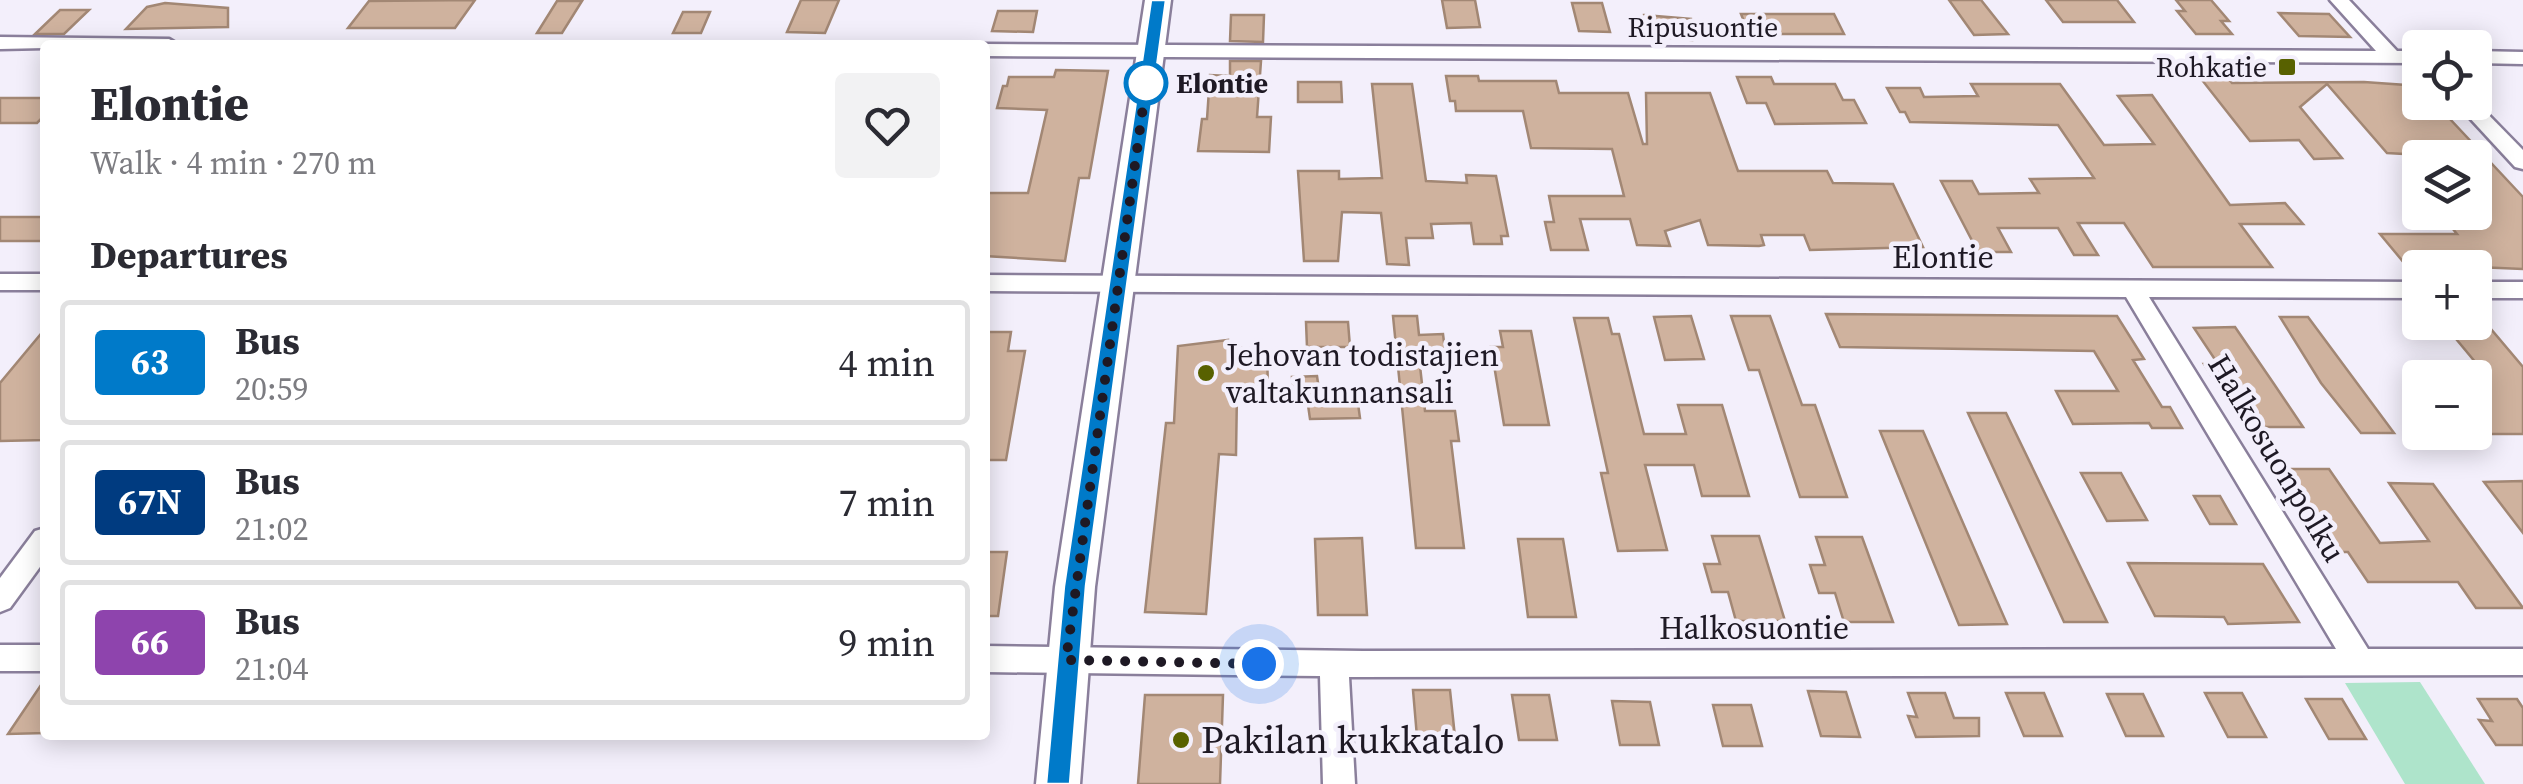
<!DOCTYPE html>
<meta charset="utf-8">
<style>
body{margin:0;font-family:"Source Serif 4",serif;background:#f2f2f3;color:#2b2b33;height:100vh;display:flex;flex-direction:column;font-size:38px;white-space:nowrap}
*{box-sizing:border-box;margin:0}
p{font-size:32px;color:#7c7c81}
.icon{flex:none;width:55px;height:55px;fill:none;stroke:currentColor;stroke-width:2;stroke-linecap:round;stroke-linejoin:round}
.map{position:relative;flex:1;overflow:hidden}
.side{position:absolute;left:40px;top:40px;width:950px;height:700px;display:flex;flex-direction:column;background:#fff;border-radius:10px;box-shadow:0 5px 25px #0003}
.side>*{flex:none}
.badge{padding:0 20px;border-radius:8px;font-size:35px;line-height:65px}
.tools{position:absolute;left:2402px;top:30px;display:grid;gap:20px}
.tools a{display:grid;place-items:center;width:90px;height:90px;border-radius:10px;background:#fff;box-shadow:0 5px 25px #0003;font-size:50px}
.you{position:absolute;width:50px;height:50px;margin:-25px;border:8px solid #fff;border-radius:50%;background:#1a73e8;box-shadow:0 0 0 15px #1a73e833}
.map>.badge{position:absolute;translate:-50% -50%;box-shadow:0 0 0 5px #fff}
h2{padding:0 50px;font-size:38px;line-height:90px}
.round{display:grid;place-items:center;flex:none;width:105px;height:105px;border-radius:10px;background:#f2f2f3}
.overview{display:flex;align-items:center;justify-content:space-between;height:170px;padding:0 50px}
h1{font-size:48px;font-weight:800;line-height:75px}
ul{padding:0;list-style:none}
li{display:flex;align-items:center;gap:30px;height:125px;margin:0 20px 15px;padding:0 30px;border:5px solid #e1e1e2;border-radius:10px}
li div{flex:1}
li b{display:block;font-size:38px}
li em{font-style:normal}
li .badge{min-width:110px;font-weight:700;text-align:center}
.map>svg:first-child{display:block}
.green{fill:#aee4cb}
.building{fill:#cfb29e;stroke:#a28774;stroke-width:2.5}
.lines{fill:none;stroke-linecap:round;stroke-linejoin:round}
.minor-casing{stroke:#8a7f9b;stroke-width:5}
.secondary-casing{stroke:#8a7f9b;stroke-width:5}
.minor{fill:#fff;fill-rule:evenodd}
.secondary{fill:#fff;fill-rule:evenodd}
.line{fill:#007ac9;stroke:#fff;stroke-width:2.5}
.walk{stroke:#1e1924;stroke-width:10;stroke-dasharray:0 18}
.poi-dot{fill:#586100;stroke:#f3effb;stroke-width:4}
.stop-dot{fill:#fff;stroke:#007ac9;stroke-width:5}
.labels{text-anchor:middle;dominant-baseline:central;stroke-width:9;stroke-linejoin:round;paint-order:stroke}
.far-street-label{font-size:28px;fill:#1e1924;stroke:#f3effb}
.far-poi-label{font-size:28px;fill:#1e1924;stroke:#f3effb;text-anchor:end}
.far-stop-label{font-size:28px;font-weight:bold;fill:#1e1924;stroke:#f3effb;text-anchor:start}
.street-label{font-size:32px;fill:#1e1924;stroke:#f3effb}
.poi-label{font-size:32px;fill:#1e1924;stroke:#f3effb;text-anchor:start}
.near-poi-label{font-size:38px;fill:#1e1924;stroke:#f3effb;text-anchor:start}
</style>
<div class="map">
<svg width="2523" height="784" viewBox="0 0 2523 784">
<rect width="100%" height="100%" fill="#f3effb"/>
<polygon class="green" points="2420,682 2485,784 2405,784 2345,683"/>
<g class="building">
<polygon points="475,0 455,28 348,28 369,1"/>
<polygon points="801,0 839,0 825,33 787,32"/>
<polygon points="1442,0 1475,0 1480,27 1447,28"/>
<polygon points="1949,0 1981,0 2008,34 1974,35"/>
<polygon points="2046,0 2117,0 2134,22 2063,22"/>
<polygon points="2176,0 2211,0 2229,21 2221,21 2232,34 2196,34 2177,11 2185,11"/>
<polygon points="557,1 582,1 562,33 537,33"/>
<polygon points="165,3 228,8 228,27 126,29 147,7"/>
<polygon points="1572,3 1602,3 1610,32 1579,31"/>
<polygon points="60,10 89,10 64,34 35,34"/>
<polygon points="998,11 1037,11 1033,32 992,31"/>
<polygon points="683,12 710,12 701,33 673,33"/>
<polygon points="2279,13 2329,14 2350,37 2299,36"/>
<polygon points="1741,14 1834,14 1844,34 1749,34"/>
<polygon points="1231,15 1264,15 1263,42 1230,41"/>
<polygon points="1644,15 1691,19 1692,40 1644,35"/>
<polygon points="1230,61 1261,61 1257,117 1271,117 1269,152 1198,151 1202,119 1207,119 1210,75 1230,76"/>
<polygon points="1056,70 1108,71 1089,178 1079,178 1065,261 985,256 985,193 1028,193 1047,110 997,108 1003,86 1007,86 1009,77 1054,77"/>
<polygon points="1446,76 1478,76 1479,81 1556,81 1559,93 1628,93 1643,144 1647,144 1646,93 1710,93 1738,171 1827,171 1833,183 1893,184 1923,247 1810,250 1804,235 1761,235 1764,245 1759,246 1708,245 1700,220 1665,231 1670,246 1637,245 1630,219 1580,219 1588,250 1551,250 1545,222 1554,222 1549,196 1624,196 1612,149 1531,148 1523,111 1456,111 1455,101 1450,101"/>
<polygon points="1737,77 1771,77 1774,84 1835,84 1843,100 1854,100 1866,123 1775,124 1766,103 1747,103"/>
<polygon points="2229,79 2232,83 2364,82 2420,86 2420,102 2434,102 2523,197 2523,269 2405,264 2380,234 2457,234 2439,212 2475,212 2475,158 2387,153 2327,84 2300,107 2342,158 2314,159 2299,140 2250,141 2202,80"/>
<polygon points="1298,82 1341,82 1342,102 1298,102"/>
<polygon points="1372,84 1412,84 1426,181 1467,183 1466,175 1496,176 1508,236 1501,236 1502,244 1474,244 1471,223 1431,224 1433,238 1406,238 1409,265 1387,264 1381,213 1342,212 1338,261 1304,261 1298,171 1339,171 1339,179 1382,178"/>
<polygon points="1971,84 2060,84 2104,145 2154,144 2118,96 2152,95 2230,205 2285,203 2303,224 2240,224 2272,267 2153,267 2124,223 2078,223 2098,255 2074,255 2058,228 1998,228 2011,252 1978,252 1941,181 1972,181 1979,194 2039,193 2030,179 2094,178 2058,125 1910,122 1905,112 1900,112 1887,88 1920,88 1924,97 1978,96"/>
<polygon points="0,98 45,98 45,115 37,123 0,123"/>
<rect x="0" y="217" width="45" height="24"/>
<polygon points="1826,314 2117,316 2144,359 2133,360 2162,407 2170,407 2182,428 2152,428 2149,423 2073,424 2056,391 2118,391 2094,351 1840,347"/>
<polygon points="1393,316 1417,316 1419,335 1443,334 1447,366 1420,366 1425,411 1455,411 1459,441 1451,441 1464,548 1416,548"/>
<polygon points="1691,316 1704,359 1665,360 1654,317"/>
<polygon points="1731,316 1770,316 1802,405 1815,405 1847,497 1800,497 1759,370 1749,370"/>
<polygon points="2280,317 2308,317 2394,433 2361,433 2321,383"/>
<polygon points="1574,318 1608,318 1612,334 1619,334 1644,434 1686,434 1678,405 1722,405 1749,496 1702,496 1694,465 1645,465 1667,550 1618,551 1601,473 1608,473"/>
<polygon points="1306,322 1348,322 1350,347 1307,347"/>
<polygon points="2442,322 2485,322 2523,367 2523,434 2475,434 2475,369 2481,369"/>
<polygon points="2235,327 2274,384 2303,427 2259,427 2232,387 2219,387 2204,364 2218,364 2194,328"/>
<polygon points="45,329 45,440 0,441 0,383"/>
<polygon points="1500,331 1531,331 1549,425 1504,425 1491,347 1503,347"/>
<polygon points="985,332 1011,332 1008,351 1025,351 1006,460 985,460"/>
<polygon points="1228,340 1228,348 1267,348 1268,392 1237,392 1236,455 1219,454 1206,614 1145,612 1166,423 1174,423 1178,346"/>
<polygon points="1317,376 1319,390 1356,389 1360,418 1310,419 1307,398 1294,398 1292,377"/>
<polygon points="1968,413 2006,413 2107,622 2064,622"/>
<polygon points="1880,431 1923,431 2007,624 1959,625"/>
<polygon points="2275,469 2329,469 2380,543 2429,541 2389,483 2433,484 2523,608 2476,608 2458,582 2368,582 2348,552 2329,552"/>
<polygon points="2081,473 2121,473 2147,520 2107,521"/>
<polygon points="2523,481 2523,533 2484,482"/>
<polygon points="2194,496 2220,496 2236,524 2210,524"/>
<polygon points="1712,536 1759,536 1785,621 1736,621 1728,592 1712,592 1704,564 1720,564"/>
<polygon points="1816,537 1862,537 1893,622 1844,622 1835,593 1819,593 1810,565 1825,565"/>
<polygon points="1362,538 1367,615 1318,615 1315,539"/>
<polygon points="1518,539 1563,539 1576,617 1528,617"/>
<polygon points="985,552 1007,552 998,616 985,616"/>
<polygon points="2128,563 2263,564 2299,622 2228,624 2224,617 2155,616"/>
<polygon points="45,679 45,733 8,734"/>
<polygon points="1413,690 1450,690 1455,737 1417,737"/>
<polygon points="1808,691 1846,692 1860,737 1821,736"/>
<polygon points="1908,693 1945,693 1954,718 1979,718 1979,736 1916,737 1908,716 1917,717"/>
<polygon points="2006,693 2044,693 2062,736 2024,736"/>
<polygon points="2205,693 2242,693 2266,737 2228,737"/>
<polygon points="2107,694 2143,694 2163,736 2126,736"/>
<polygon points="1145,695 1223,695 1220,784 1138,784"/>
<polygon points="1512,695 1549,695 1557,740 1519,740"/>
<polygon points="2306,699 2342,699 2366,739 2329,739"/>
<polygon points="2478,699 2517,699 2523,708 2523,745 2496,745 2479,720 2492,721"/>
<polygon points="1612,701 1650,702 1659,745 1620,745"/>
<polygon points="1713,705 1751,705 1762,746 1723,746"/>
</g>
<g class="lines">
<g class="minor-casing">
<g id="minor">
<polygon points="2330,0 2349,0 2397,51 2420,51 2420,63 985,56 985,45 982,45 985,44 2376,51"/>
<polygon points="0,37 169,39 179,45 0,49"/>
<polygon points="2475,51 2523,52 2523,64 2475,63"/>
<polygon points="2475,101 2523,150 2523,169 2515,167 2455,102"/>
<rect x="0" y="274" width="45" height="16"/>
<polygon points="985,275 2420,282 2420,298 2149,297 2368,649 2523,649 2523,675 1349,677 1355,784 1323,784 1320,676 985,672 985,646 1363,651 2336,649 2126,297 985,291"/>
<rect x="2475" y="282" width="48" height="16"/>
<polygon points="45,528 45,560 10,608 0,612 0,578 35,531"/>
<rect x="0" y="645" width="45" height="26"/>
</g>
</g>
<g class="secondary-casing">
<polygon id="secondary" points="1145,0 1171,0 1095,587 1080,784 1036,784 1055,587"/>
</g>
<use href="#minor" class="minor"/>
<use href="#secondary" class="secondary"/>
</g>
<polygon class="line" points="1151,0 1166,0 1086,586 1070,784 1046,784 1064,586"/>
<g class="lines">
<polyline class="walk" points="1146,83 1148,71 1066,660 1259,664"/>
</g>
<g class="poi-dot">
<rect x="2277" y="57" width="20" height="20" rx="5"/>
<circle cx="1206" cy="373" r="10"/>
<circle cx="1181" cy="740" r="10"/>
</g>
<circle class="stop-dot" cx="1146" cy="83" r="20"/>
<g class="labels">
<g class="far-street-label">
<text x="1703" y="27">Ripusuontie</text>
</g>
<g class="far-poi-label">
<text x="2267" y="67">Rohkatie</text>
</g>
<g class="far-stop-label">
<text x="1176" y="83">Elontie</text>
</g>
<g class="street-label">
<text x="1943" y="257">Elontie</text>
<text transform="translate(2277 458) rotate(59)">Halkosuonpolku</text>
<text x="1754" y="628">Halkosuontie</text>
</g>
<g class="poi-label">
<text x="1226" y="355">Jehovan todistajien<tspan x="1226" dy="37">valtakunnansali</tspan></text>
</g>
<g class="near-poi-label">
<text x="1201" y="740">Pakilan kukkatalo</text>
</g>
</g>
</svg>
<div class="tools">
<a><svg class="icon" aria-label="locate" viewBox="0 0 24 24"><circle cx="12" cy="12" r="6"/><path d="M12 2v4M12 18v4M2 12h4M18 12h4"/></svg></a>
<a><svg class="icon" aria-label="layers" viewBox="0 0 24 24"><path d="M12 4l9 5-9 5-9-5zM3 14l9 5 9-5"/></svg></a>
<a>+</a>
<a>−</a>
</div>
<div class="you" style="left:1259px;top:664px"></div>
<section class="side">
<div class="overview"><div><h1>Elontie</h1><p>Walk · 4 min · 270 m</p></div><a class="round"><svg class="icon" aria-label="heart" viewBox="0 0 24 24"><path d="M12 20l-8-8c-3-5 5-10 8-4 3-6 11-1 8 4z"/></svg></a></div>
<h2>Departures</h2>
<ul>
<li><span class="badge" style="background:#007ac9;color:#fff">63</span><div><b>Bus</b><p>20:59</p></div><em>4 min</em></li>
<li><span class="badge" style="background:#003b80;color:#fff">67N</span><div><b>Bus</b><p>21:02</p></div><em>7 min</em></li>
<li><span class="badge" style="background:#8e44ad;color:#fff">66</span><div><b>Bus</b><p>21:04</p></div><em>9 min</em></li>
</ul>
</section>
</div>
